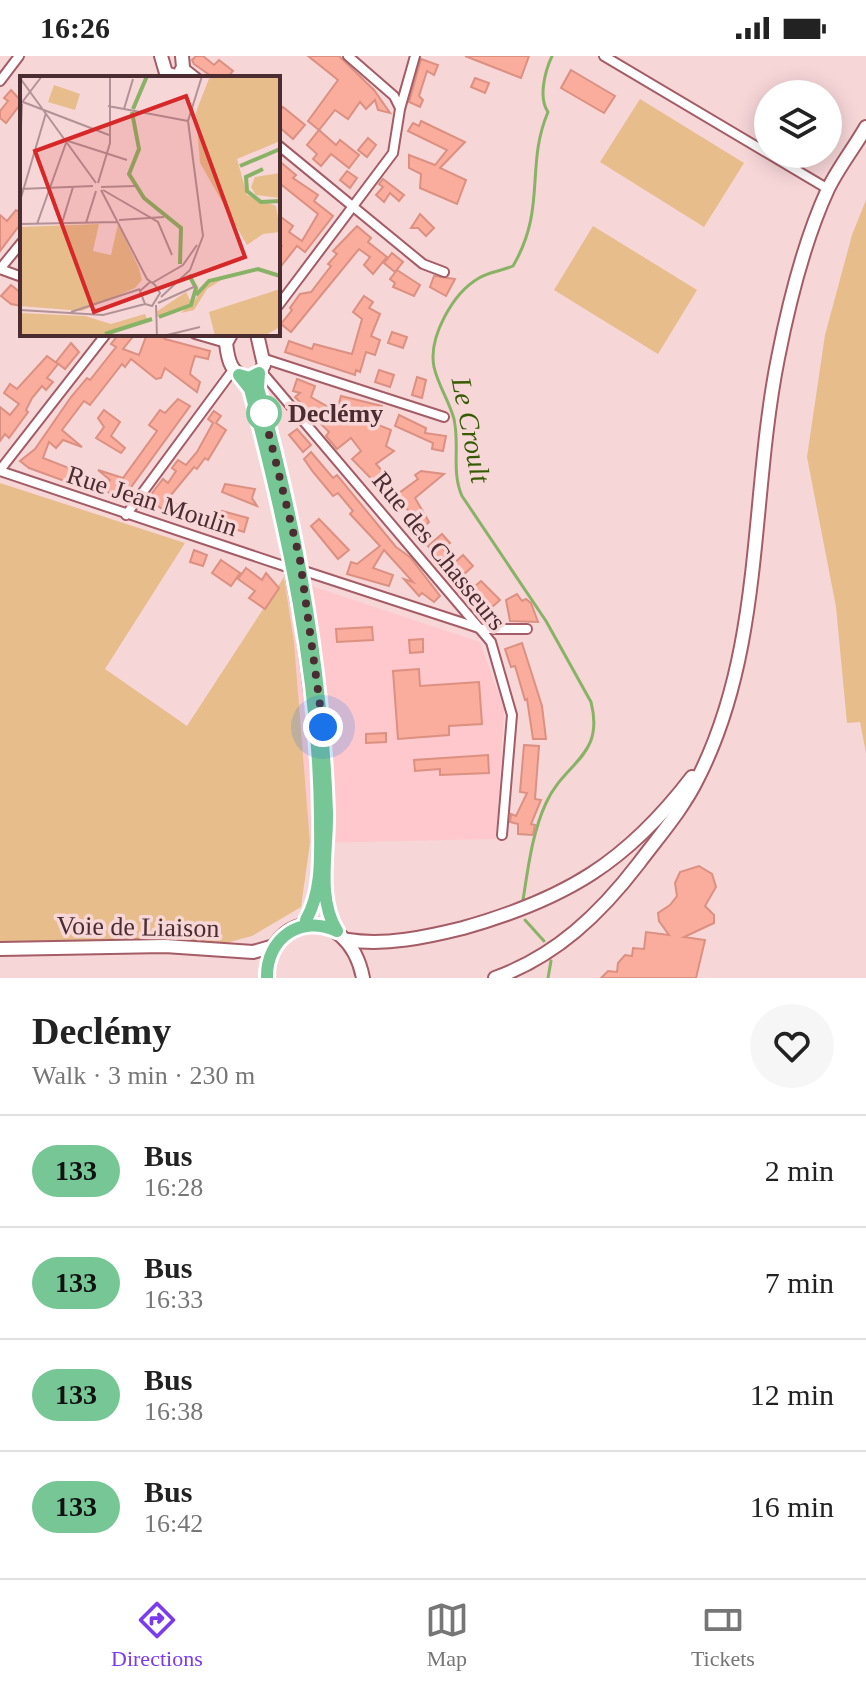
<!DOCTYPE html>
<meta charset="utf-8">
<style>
body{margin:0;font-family:"Times New Roman",serif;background:#f6f6f6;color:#222;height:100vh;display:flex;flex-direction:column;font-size:30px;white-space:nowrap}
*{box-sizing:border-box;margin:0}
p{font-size:26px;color:#767676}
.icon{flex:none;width:44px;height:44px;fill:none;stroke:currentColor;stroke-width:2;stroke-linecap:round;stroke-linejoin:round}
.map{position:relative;height:922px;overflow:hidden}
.panel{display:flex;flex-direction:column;background:#fff;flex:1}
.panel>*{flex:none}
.badge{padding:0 16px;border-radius:26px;font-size:28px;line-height:52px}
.controls{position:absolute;left:754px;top:24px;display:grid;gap:16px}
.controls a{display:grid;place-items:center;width:88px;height:88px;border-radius:50%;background:#fff;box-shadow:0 4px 20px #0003;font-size:40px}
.you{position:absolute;width:40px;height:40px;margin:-20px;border:6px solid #fff;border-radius:50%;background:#1a73e8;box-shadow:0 0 0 12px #1a73e833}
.map>.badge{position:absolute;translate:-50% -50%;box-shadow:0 0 0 4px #fff}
.round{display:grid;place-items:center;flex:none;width:84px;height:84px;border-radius:42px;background:#f6f6f6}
.summary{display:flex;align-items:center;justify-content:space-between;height:136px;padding:0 32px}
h1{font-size:38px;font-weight:600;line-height:60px}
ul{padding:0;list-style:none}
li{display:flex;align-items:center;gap:24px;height:112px;padding:0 32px;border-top:2px solid #e0e0e0}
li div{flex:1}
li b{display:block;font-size:30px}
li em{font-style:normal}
li .badge{min-width:88px;font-weight:700;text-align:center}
.status{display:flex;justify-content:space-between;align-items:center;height:56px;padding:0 40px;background:#fff;direction:ltr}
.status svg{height:22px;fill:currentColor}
.tab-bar{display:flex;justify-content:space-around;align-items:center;height:112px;border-top:2px solid #e0e0e0;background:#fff;font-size:22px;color:#767676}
.tab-bar a{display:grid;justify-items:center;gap:4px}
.tab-bar .active{color:#7c3aed}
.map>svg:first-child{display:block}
.built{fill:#fec8cd}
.green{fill:#e6bd8b}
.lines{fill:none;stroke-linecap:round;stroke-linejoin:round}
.stream{stroke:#88b265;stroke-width:3}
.building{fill:#faad9d;stroke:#db9081;stroke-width:2}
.street-casing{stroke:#a45c66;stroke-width:12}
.primary-casing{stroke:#a45c66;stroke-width:16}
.street{stroke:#fff;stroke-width:8}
.primary{stroke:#fff;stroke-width:12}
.line-casing{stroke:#fff;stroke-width:18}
.line{stroke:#77c695;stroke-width:12}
.walk{stroke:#4b2c30;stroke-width:8;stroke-dasharray:0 14.4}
.stop-dot{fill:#fff;stroke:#77c695;stroke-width:4}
.labels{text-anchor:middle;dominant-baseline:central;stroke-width:7;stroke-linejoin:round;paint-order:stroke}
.stop-label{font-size:26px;font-weight:bold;fill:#4b2c30;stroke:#f7d6d8;text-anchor:start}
.street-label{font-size:26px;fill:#4b2c30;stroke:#f7d6d8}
.water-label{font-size:28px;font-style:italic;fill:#355b03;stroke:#f7d6d8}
.inset-river{fill:none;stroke:#88b265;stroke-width:4}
.inset-road{fill:none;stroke:#b29295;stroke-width:2}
.view{fill:#d62828;fill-opacity:0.15;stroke:#d62828;stroke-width:4}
.inset-edge{fill:none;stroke:#4b2c30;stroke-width:4}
</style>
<div class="status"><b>16:26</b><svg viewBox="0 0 49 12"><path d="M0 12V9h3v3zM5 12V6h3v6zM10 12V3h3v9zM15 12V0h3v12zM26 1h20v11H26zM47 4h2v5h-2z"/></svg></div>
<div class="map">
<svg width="866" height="922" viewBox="0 0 866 922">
<rect width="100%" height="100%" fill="#f7d6d8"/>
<polygon class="built" points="284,521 480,586 504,654 496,783 310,787 294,586"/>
<g class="green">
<polygon points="640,43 744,107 704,171 600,106"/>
<polygon points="866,144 866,697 860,666 847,667 836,551 807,401 825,279 852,179"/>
<polygon points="593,170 697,234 658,298 554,234"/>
<polygon points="0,427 185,487 105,613 187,670 284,521 294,586 310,787 301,851 252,880 207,892 0,895"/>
</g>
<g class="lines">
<g class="stream">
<path d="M523 844C528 813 532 777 546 747 565 705 605 701 591 646L546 565 462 440C451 415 460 390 454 363 449 345 438 329 434 311 428 281 453 237 479 222 488 216 502 215 513 210 547 152 525 110 548 56 538 42 545 15 552 0"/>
<polyline points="525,864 544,885"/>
<polyline points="548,922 551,905"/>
</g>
</g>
<g class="building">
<polygon points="196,0 203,0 214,9 219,4 233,15 227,22 214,22 194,8 192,4"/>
<polygon points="308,0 339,0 374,34 390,57 378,54 375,44 366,53 360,46 348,63 335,54 319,74 308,65 338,24"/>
<polygon points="465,0 529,0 521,22"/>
<polygon points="421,3 438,9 434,19 427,15 419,40 423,44 420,51 409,46"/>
<polygon points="571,14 615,40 604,57 561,32"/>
<polygon points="475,22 489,27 485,37 471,31"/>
<polygon points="11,34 22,46 6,67 0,62 0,55 8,45 4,42"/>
<polygon points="283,51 305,69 293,83 278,70 278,57"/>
<polygon points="421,65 465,86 440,112 466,124 457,148 420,132 421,118 409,112 409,99 435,109 447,94 408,75 413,67 419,70"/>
<polygon points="319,74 336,89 340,84 359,99 349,112 331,98 321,110 313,103 317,98 307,89"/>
<polygon points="368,82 376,89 367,101 358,94"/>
<polygon points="278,104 296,119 293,122 318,139 314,145 333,160 305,196 297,190 278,214 278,195 282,190 278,187 278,159 293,170 289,176 302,185 318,158 278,126"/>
<polygon points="347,115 357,122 350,132 340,124"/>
<polygon points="383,123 404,139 399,145 390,137 384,146 376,139 383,131 379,128"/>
<polygon points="16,154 22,158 22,166 0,195 0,159 7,165"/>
<polygon points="420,158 434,172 426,180 418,172 411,172"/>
<polygon points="357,170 371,182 368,186 387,201 373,218 364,209 370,201 359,193 291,276 281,268 292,254 290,252 300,238 311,236 331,210 328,208 337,198 333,195"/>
<polygon points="392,197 403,206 395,216 384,207"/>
<polygon points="397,214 420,229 414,240 393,231 395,227 390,223"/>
<polygon points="434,220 455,223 446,240 430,231"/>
<polygon points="11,229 22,238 22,250 11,248 1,240"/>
<polygon points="364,240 373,246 369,252 380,258 371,280 380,284 375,299 366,296 360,316 356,314 355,319 285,296 289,285 312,293 314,288 352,298 362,263 353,256"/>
<polygon points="392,276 407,281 403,292 388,287"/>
<polygon points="119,278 135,278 123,293 139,299 147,278 160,278 165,283 210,295 208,303 195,300 191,313 190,318 200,326 197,336 165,312 161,322 156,323 131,303 125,311 122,308 90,349 84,345 62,374 82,391 63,384 56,392 49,386 43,402 74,414 70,427 29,412 20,405 35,393 71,341 87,322 90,324 116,291 111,288"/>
<polygon points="71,287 79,296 65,313 56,306"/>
<polygon points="47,300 58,308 47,322 53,326 46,334 42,330 32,342 26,354 28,356 9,382 5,378 0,385 0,351 10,359 19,348 4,337 10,328 17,333"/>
<polygon points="379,314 394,319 390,331 375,326"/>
<polygon points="417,321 426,324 422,342 412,339"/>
<polygon points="297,323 315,330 311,341 330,352 338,351 341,340 382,350 376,368 391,374 386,390 394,395 376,408 391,425 387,429 394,437 389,441 352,403 361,395 351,382 337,393 326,380 329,376 295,341 300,337 293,335"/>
<polygon points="178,343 190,350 129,434 122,431 115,441 104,433 110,424 98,414 123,422 157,375 149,369 160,354 165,357"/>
<polygon points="104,354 120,366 111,380 125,392 121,397 96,382 104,371 98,362"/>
<polygon points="214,355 221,360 216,367 226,374 208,404 205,402 197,413 194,411 166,445 216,461 213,472 170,459 147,442 154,441 152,437 163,423 168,427 176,415 172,412 178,404 186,409 197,396 213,367 208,363"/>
<polygon points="399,359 426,372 425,377 446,380 443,395 432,393 433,387 395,370"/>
<polygon points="297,373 311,389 303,396 289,379"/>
<polygon points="311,396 333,422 337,419 396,491 410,501 440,540 434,546 422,537 419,540 404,523 413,526 384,494 373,512 393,519 389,530 347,518 351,506 357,508 380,490 350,458 353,455 338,437 333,440 313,416 304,403"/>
<polygon points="421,415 444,418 415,442 429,466 417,477 410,468 416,463 395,440 418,423 415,419"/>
<polygon points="225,428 255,433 252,442 257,450 222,436"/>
<polygon points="222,455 248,462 244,476 218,468"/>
<polygon points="319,463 349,494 338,503 311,470"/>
<polygon points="442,478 450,487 443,493 451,503 444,509 428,490"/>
<polygon points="194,494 207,499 203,510 190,506"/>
<polygon points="463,499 473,510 460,522 450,511"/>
<polygon points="221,504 240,517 231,530 212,517"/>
<polygon points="246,512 262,524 266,517 279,532 265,553 249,542 255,535 238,523"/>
<polygon points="481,525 500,544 491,552 483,541 478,545 469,535"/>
<polygon points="517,538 522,545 526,543 531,547 538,566 510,565 506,544"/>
<polygon points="372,571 373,584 337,586 336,573"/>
<polygon points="423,583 423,596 410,597 409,584"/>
<polygon points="522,587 542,650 546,683 533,683 527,643 525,644 515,610 511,611 505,593"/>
<polygon points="419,613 420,630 479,626 482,668 449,670 449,679 398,683 393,615"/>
<polygon points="386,677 386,686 366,687 366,678"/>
<polygon points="524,689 539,690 535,743 541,744 531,768 535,769 533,779 518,778 518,768 510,766 511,758 516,760 527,737 520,736"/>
<polygon points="488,699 489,717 440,719 440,713 415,715 414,704"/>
<polygon points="699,810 712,818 716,831 705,850 714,859 714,867 684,881 705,884 696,922 601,922 608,915 617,916 618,907 625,899 632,900 633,892 644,893 646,876 669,879 659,865 658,857 670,849 677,840 675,827 680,816"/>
</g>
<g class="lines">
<g class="street-casing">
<g id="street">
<polyline points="348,0 394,40 400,52"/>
<polyline points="604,0 828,133"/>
<polyline points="183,11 197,22"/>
<polyline points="0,25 19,0"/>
<polyline points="278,89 423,208 444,216"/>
<polyline points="0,213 22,186"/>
<polyline points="0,213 22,221"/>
<polyline points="278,250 393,97 400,53 415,0"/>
<polyline points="195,278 226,287"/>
<polyline points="265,303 444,361"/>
<polyline points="261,315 491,586 512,659 502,779"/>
<polyline points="0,414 106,278"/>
<polyline points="0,415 284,510 292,509"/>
<polyline points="126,459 233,314"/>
<polyline points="298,513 482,573 527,573"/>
</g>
</g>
<g class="primary-casing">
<g id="primary">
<polyline points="161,0 166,17 177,21"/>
<polyline points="177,22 183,11 182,0"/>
<path d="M231 278 226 287C228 305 231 318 249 322L259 317 264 309 257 278"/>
<path d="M259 317 258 332C294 475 325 614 327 763 327 800 317 842 337 875"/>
<polyline points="239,319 248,327 253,343"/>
<polyline points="281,458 303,575 315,669"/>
<polyline points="302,870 313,849 319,819"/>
<path d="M348 884C385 890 427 881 463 872 566 843 627 806 692 721"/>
<polyline points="0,893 165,890 253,896 274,890"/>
<path d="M267 922C266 855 348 846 363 922"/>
<path d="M495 922C556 900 600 858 639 807 660 779 683 753 698 722 764 592 750 442 778 302 789 246 804 185 828 133 838 112 854 92 866 71"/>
</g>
</g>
<use href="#street" class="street"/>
<use href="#primary" class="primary"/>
</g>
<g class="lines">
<g class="line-casing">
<path id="line" d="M267 922C266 882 301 858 337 875 316 841 328 795 327 756 322 611 297 472 258 332L259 317 249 322 239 319 250 333C287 473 319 617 320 763 320 797 323 834 306 864"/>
</g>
<use href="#line" class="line"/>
<polyline class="walk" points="264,357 263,354 300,504 323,671"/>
</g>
<circle class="stop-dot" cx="264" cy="357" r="16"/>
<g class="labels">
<g class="stop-label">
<text x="288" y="357">Declémy</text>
</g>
<g class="street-label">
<text transform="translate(152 445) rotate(18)">Rue Jean Moulin</text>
<text transform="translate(439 495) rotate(51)">Rue des Chasseurs</text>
<text transform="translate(138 871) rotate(1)">Voie de Liaison</text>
</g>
<g class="water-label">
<text transform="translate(471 374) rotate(79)">Le Croult</text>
</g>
</g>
<g transform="translate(20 20)">
<rect width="260" height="260" fill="#f7d6d8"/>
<path d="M190 0H260V65L217 83 227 119 256 130 260 156 243 158 227 169 180 87 176 36ZM34 9 60 18 55 34 28 26ZM260 97V122L236 119 231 111 235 101ZM79 148 73 175 91 179 98 148 119 192 122 204 115 212 62 235 0 230V151ZM203 203 187 213 174 234 161 237 170 228 137 241 136 236 166 216 172 228 185 209ZM260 213V251L244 260H195L189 236ZM0 237 65 240 91 248 125 238 127 243 81 260H0Z" fill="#e6bd8b"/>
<path class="inset-river" d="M113 33 127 0M112 36 119 73 109 98 124 122 161 152 160 188M220 90 260 73M243 93 226 101 227 115 241 126 260 125M176 219 189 205 238 193 260 200M139 241 171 229 176 212 169 199M85 258 132 243"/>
<path class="inset-road" d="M0 2 76 107M3 26 89 59M0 29 22 0M88 30 168 45M104 33 113 3M48 65 107 84M0 72 2 28M78 107 90 67V0M81 111 116 110M0 113 73 110M81 114 127 203 135 209 140 217 132 230 125 228 120 215 130 206M83 114 138 146 152 179M0 125 26 37M99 144 144 141M42 147 53 111M66 147 76 115M0 148 98 146M17 148 46 67M132 207 163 189 177 169M141 221 170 194 183 160 168 45 182 0M138 227 176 210M136 229 137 260M0 234 83 239 125 228M51 236 120 213M143 260 180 251"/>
<path class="view" d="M166 20 225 181 74 236 15 75Z"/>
<rect width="260" height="260" class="inset-edge"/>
</g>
</svg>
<div class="controls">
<a><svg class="icon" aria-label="layers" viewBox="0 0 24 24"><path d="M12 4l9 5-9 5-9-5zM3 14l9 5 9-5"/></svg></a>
</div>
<div class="you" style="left:323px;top:671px"></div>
</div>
<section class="panel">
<div class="summary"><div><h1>Declémy</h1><p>Walk · 3 min · 230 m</p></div><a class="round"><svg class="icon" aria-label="heart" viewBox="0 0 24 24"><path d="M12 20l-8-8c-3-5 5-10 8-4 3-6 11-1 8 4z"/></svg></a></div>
<ul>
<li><span class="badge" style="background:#77c695;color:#111">133</span><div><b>Bus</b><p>16:28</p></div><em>2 min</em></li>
<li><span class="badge" style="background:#77c695;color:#111">133</span><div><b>Bus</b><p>16:33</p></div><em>7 min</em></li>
<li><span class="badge" style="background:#77c695;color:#111">133</span><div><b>Bus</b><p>16:38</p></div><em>12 min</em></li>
<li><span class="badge" style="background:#77c695;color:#111">133</span><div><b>Bus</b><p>16:42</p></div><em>16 min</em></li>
</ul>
</section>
<nav class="tab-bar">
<a class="active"><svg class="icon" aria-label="directions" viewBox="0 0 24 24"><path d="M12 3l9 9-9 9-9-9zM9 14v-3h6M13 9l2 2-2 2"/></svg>Directions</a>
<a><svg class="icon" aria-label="map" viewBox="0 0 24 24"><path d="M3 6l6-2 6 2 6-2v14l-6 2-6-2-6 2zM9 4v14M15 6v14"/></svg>Map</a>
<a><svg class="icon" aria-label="tickets" viewBox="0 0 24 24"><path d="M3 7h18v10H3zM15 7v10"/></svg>Tickets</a>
</nav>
